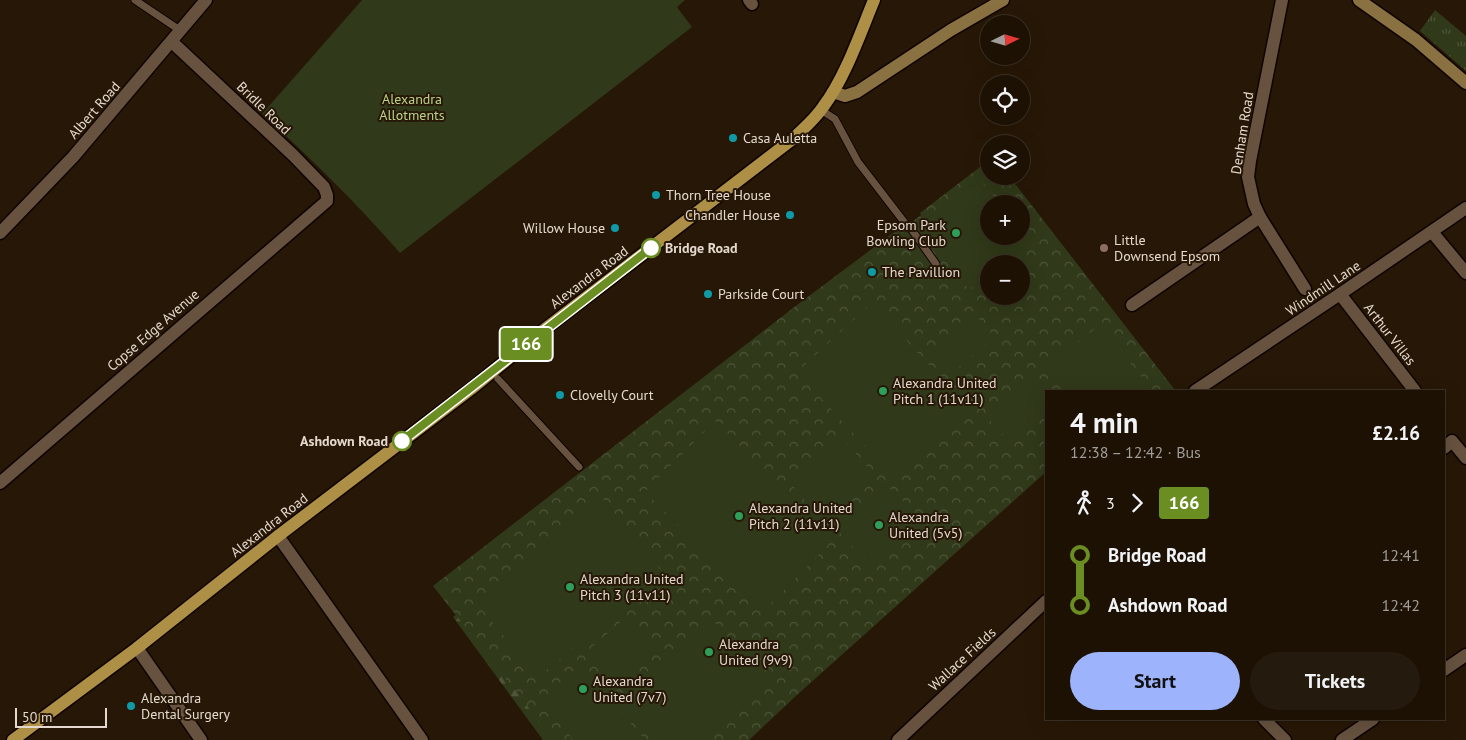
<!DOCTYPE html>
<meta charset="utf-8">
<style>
body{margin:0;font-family:"PT Sans",sans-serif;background:#251a0e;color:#f1f3f6;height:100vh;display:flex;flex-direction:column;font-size:19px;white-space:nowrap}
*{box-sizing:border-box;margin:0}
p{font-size:16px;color:#a09d9a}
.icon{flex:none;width:28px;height:28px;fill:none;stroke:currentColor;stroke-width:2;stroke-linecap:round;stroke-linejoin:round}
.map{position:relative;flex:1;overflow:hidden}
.drawer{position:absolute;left:1045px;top:390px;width:400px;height:330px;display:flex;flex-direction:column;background:#1d1104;border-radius:0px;box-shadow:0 5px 20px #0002,0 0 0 1px #3b3126}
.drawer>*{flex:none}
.badge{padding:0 10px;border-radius:4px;font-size:18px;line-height:32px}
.needle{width:32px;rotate:85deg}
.tools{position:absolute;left:980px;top:15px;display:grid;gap:10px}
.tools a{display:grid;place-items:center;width:50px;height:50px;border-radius:50%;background:#1d1104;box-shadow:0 5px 20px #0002,0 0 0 1px #3b3126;font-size:25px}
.scale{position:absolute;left:15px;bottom:12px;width:92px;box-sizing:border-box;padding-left:5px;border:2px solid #e5d9cf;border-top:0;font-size:14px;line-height:18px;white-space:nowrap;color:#e5d9cf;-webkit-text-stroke:4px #271706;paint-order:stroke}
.map>.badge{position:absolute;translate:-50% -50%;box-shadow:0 0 0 2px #fff}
.legs{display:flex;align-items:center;gap:8px;height:55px;padding:0 25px;font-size:16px}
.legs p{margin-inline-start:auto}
.headline{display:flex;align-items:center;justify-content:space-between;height:85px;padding:0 25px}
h1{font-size:28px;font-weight:600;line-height:38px}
.button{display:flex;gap:10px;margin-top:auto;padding:10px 25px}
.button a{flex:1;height:58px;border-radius:30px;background:#9db4fd;color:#111;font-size:20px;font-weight:600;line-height:58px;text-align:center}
.button a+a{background:#251a0e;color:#f1f3f6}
ul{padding:0 25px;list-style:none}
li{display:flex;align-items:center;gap:18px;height:50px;font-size:19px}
li i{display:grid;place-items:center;width:8px;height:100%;margin:0 6px;background:currentColor}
li i::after{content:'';width:12px;height:12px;margin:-6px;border:4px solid;border-radius:50%;background:#1d1104}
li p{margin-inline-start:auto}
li:first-child i{background:linear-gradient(#0000 50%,currentColor 0)}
li:last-child i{background:linear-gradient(currentColor 50%,#0000 0)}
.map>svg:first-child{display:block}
.grass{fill:url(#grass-tufts)}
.forest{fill:url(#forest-firs)}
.park{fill:url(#park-crowns);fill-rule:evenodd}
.garden{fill:#303919}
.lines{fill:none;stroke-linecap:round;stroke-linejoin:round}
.lane-casing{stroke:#0f0300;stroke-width:9}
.street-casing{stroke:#0f0300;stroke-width:15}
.secondary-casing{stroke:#0f0300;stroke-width:15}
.primary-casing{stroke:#0f0300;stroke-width:15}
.lane{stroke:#66523f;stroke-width:7}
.street{stroke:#66523f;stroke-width:12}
.secondary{stroke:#8a7142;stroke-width:12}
.primary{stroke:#ad8f46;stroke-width:12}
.line-1-casing{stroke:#fff;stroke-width:11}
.line-1{stroke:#6b8e23;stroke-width:8}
.culture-dot{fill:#0f9aa8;stroke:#271706;stroke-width:2}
.leisure-dot{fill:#2e9e5b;stroke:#271706;stroke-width:2}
.stop-1-dot{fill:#fff;stroke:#6b8e23;stroke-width:2.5}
.education-dot{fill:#8d6e63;stroke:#271706;stroke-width:2}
.labels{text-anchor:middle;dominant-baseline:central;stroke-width:4;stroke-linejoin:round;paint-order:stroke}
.park-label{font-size:14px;fill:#bbd389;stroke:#271706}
.street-label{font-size:14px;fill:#e5d9cf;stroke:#271706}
.poi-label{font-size:14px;fill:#e5d9cf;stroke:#271706;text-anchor:start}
.stop-label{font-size:14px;font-weight:bold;fill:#e5d9cf;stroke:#271706;text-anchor:start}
</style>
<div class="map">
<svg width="1466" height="740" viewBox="0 0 1466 740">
<defs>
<pattern id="grass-tufts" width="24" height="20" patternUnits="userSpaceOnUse" patternTransform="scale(1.25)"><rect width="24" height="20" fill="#303919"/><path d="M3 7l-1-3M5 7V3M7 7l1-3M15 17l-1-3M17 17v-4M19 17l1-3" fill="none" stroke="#4e5539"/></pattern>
<pattern id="forest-firs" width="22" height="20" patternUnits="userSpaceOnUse" patternTransform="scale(1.25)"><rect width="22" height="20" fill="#303919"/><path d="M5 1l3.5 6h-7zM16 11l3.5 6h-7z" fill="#4e5539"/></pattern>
<pattern id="park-crowns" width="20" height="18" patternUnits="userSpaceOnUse" patternTransform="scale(1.25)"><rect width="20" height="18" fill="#303919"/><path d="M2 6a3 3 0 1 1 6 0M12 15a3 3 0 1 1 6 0" fill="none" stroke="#4e5539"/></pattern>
</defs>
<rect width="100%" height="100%" fill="#271706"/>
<polygon class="grass" points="1435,10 1466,36 1466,71 1420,31"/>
<polygon class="forest" points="471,603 566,740 543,740 453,617"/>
<path class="park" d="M989 160V176H1009L1175 390 1172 391H1046V472L797 695 749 740H554L433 586 797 305 901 227 911 223 921 215 920 213ZM989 204H1021V236H989ZM989 264H1021V296H989Z"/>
<g class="garden">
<path d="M362 0H685L677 7 692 27 400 253C357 204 311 158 262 114Z"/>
<polygon points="979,179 1000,204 989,204 989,236 1021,236 1021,230 1030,241 1001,264 989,264 989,274 969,290 918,226"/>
<polygon points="872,303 969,409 895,478 797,372"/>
<polygon points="975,314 994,337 952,373 932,349"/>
<polygon points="1100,325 1149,387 1143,391 1066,391 1047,367"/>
<polygon points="1032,378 1046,394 1046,408 1008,440 986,416"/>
<polygon points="715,421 834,539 764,610 645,492"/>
<polygon points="842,438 871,471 819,516 791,484"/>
<polygon points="885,484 920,518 872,566 838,531"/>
<polygon points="602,498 663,573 538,677 476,602"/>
<polygon points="625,618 656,653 621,683 591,648"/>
<polygon points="713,621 768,683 704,740 654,740 621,702"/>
<polygon points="585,671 645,740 574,740 545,706"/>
</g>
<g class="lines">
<g class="lane-casing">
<g id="lane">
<polyline points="135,0 181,31"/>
<polyline points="821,110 835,119 858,162 908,227 912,230 936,264"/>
<polyline points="498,379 579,467"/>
</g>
</g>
<g class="street-casing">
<g id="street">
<polyline points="749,0 752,4"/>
<polyline points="1282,0 1250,161 1248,177 1254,204 1260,217 1305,289"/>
<polyline points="1432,232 1466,273"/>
<polyline points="0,233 73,157 206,0"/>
<polyline points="1340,294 1415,391"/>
<polyline points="1132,305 1260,217"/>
<polyline points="1195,391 1340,294 1466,208"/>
<polyline points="1444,448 1452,441 1466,458"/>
<polyline points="0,483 327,201 327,195 324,187 293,155 172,42"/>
<polyline points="278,536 422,740"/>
<polyline points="137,648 201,740"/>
<polyline points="1444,670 1466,655"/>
<polyline points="1264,719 1285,740"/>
<polyline points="898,740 1046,601"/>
<polyline points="1342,740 1373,719"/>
</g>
</g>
<g class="secondary-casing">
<g id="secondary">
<polyline points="1359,0 1416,40 1466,83"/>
<polyline points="833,92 845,96 857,92 951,30 1003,0"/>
</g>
</g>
<g class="primary-casing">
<path id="primary" d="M13 740 137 648 278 536 471 389 541 332 794 138C804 128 815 119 823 107 845 78 860 34 874 0"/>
</g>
<use href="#lane" class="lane"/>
<use href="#street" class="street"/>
<use href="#secondary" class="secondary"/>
<use href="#primary" class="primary"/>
</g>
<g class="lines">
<g class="line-1-casing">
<polyline id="line-1" points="402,441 651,248"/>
</g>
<use href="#line-1" class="line-1"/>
</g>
<g class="culture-dot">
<circle cx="733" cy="138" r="5"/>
<circle cx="656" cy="195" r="5"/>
<circle cx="790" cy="215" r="5"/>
<circle cx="615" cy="228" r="5"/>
<circle cx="872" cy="272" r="5"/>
<circle cx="708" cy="294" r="5"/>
<circle cx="560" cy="395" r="5"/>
<circle cx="131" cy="706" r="5"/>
</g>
<g class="leisure-dot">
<circle cx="956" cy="233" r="5"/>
<circle cx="883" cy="391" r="5"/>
<circle cx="739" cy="516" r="5"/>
<circle cx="879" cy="525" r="5"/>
<circle cx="570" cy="587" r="5"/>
<circle cx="709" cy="652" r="5"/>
<circle cx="583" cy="689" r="5"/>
</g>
<g class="stop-1-dot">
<circle cx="651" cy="248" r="9"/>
<circle cx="402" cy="441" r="9"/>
</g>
<circle class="education-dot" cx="1104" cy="248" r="5"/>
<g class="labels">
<g class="park-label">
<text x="412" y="99">Alexandra<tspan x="412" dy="16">Allotments</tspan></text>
</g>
<g class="street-label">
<text transform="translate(264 108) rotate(44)">Bridle Road</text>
<text transform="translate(94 110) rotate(-49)">Albert Road</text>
<text transform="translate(1242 133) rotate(-81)">Denham Road</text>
<text transform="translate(589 277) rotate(-37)">Alexandra Road</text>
<text transform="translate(1323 288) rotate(-34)">Windmill Lane</text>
<text transform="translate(153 330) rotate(-41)">Copse Edge Avenue</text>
<text transform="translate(1390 334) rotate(52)">Arthur Villas</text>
<text transform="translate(269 525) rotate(-38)">Alexandra Road</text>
<text transform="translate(962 659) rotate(-43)">Wallace Fields</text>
</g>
<g class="poi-label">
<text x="743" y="138">Casa Auletta</text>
<text x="666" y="195">Thorn Tree House</text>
<text x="780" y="215" text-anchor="end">Chandler House</text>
<text x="946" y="225" text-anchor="end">Epsom Park<tspan x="946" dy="16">Bowling Club</tspan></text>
<text x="605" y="228" text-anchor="end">Willow House</text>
<text x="1114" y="240">Little<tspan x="1114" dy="16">Downsend Epsom</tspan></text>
<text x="882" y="272">The Pavillion</text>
<text x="718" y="294">Parkside Court</text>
<text x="893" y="383">Alexandra United<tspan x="893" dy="16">Pitch 1 (11v11)</tspan></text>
<text x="570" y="395">Clovelly Court</text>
<text x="749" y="508">Alexandra United<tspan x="749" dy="16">Pitch 2 (11v11)</tspan></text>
<text x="889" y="517">Alexandra<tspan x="889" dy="16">United (5v5)</tspan></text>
<text x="580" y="579">Alexandra United<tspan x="580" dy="16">Pitch 3 (11v11)</tspan></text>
<text x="719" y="644">Alexandra<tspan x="719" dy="16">United (9v9)</tspan></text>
<text x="593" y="681">Alexandra<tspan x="593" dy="16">United (7v7)</tspan></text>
<text x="141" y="698">Alexandra<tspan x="141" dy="16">Dental Surgery</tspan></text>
</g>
<g class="stop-label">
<text x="665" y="248">Bridge Road</text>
<text x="388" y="441" text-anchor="end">Ashdown Road</text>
</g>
</g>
</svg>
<div class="tools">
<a><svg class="needle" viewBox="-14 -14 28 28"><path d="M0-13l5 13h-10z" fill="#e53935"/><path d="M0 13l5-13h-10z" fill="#a09d9a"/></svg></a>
<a><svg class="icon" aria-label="locate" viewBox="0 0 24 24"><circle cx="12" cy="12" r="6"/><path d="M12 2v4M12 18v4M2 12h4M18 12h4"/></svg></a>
<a><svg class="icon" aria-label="layers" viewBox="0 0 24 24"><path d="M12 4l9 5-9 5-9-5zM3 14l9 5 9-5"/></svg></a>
<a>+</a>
<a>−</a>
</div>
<div class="scale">50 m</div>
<b class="badge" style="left:526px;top:344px;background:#6b8e23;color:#fff">166</b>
<section class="drawer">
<div class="headline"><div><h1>4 min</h1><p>12:38 – 12:42 · Bus</p></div><b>£2.16</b></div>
<div class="legs"><svg class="icon" aria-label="walk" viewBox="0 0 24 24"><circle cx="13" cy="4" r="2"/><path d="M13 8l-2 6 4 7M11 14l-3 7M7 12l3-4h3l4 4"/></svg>3<svg class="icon" aria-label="forward" viewBox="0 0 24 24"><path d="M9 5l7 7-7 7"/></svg><b class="badge" style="background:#6b8e23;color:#fff">166</b></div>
<ul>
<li><i style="color:#6b8e23"></i><b>Bridge Road</b><p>12:41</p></li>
<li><i style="color:#6b8e23"></i><b>Ashdown Road</b><p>12:42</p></li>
</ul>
<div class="button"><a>Start</a><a>Tickets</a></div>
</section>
</div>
